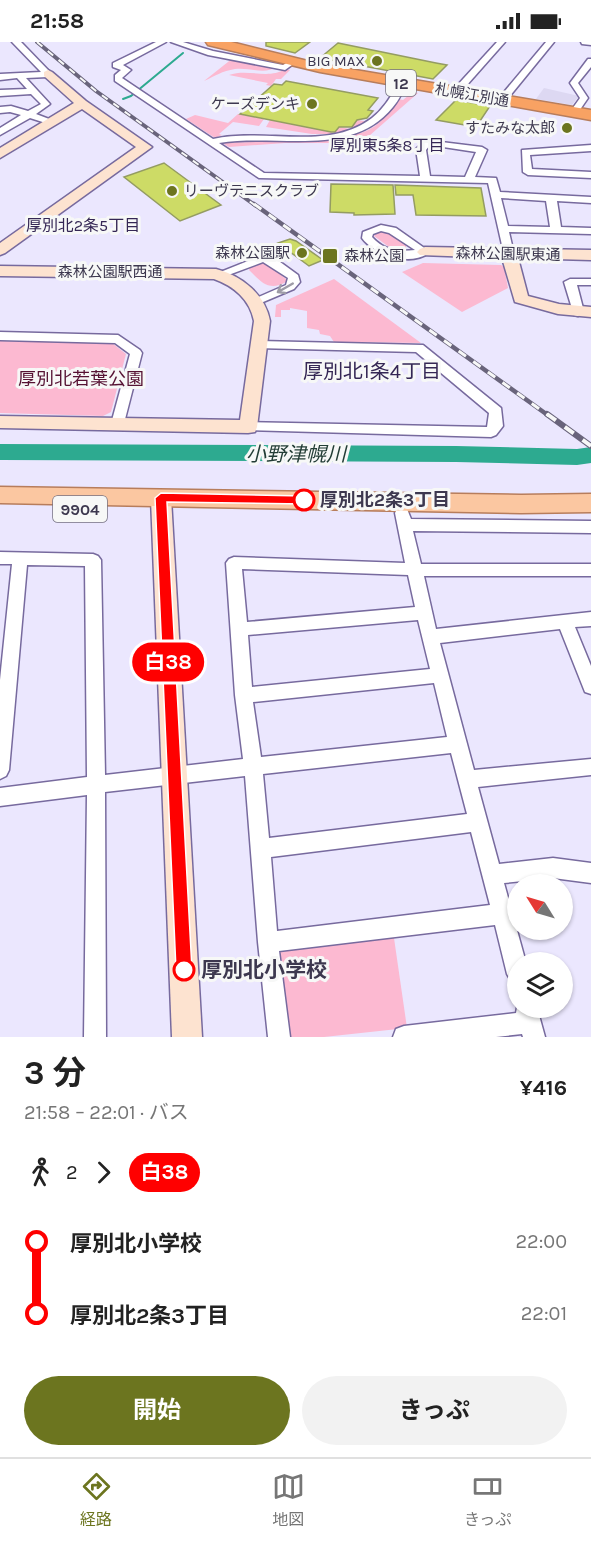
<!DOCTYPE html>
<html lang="ja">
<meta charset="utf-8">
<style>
body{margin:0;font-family:Karla,"Noto Sans JP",sans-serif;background:#f2f2f2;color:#222;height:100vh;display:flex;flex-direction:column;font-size:22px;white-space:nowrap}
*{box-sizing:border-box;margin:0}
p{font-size:20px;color:#767676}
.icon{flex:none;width:33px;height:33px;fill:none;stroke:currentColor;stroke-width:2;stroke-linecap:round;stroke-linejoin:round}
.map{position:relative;height:995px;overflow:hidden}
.panel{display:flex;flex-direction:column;background:#fff;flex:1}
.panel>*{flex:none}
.badge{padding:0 12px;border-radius:20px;font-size:21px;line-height:39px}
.needle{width:39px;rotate:307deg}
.buttons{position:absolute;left:507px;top:832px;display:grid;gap:12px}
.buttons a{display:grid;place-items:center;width:66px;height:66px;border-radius:50%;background:#fff;box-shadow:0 2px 4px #0004;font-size:30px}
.map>.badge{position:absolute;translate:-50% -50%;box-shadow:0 0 0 3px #fff}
.legs{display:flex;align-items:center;gap:9px;height:66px;padding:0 24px;font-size:20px}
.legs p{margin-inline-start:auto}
.headline{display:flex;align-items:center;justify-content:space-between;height:102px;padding:0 24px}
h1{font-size:33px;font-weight:700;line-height:45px}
.action{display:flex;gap:12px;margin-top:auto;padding:12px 24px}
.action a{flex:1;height:69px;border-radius:36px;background:#6c751f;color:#fff;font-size:24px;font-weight:700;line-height:69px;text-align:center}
.action a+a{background:#f2f2f2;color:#222}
ul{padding:0 24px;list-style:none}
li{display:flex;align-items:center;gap:21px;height:72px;font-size:22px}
li i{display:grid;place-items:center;width:9px;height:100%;margin:0 8px;background:currentColor}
li i::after{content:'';width:15px;height:15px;margin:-8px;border:4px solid;border-radius:50%;background:#fff}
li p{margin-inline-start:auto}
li:first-child i{background:linear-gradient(#0000 50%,currentColor 0)}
li:last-child i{background:linear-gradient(currentColor 50%,#0000 0)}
.status{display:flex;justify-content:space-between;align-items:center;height:42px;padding:0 30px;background:#fff;direction:ltr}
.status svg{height:16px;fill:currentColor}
.tabs{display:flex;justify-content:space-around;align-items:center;height:84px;border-top:2px solid #e0e0e0;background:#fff;font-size:16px;color:#767676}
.tabs a{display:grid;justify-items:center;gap:3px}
.tabs .on{color:#6c751f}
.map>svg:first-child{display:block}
.built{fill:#ddd8f2}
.green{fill:#fcb9d1}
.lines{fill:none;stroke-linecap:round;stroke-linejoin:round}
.stream{stroke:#2daa90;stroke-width:2}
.river{fill:#2daa90;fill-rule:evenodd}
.building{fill:#cddb66;stroke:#949c62;stroke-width:1.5}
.street-casing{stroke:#776a9e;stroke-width:3}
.secondary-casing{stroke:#776a9e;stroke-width:3}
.primary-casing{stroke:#b77d5c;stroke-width:3}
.highway-casing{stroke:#b77d5c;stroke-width:3}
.street{fill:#fff;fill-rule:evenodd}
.secondary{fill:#fde3d0;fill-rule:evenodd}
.primary{fill:#fbc7a1;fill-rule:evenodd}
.highway{fill:#f8a263;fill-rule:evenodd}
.rail-far2-casing{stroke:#69647b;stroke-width:4}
.rail-far1-casing{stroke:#69647b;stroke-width:4.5}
.rail-casing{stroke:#69647b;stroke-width:6}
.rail-far2{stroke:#f7f8f7;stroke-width:2;stroke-dasharray:7;stroke-linecap:butt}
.rail-far1{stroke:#f7f8f7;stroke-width:3;stroke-dasharray:9;stroke-linecap:butt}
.rail{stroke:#f7f8f7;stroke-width:4;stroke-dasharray:11;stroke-linecap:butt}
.oneway{stroke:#9e9ca7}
.line-1{fill:#f00;stroke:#fff;stroke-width:1.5}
.poi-dot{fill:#6c751f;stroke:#f7f8f7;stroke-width:2}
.stop-1-dot{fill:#fff;stroke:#f00;stroke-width:3}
.labels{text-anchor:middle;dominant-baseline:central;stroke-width:6;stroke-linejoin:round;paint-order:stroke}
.far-poi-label{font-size:15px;fill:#3d384f;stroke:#f7f8f7;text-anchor:end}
.far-street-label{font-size:15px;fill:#3d384f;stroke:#f7f8f7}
.shield{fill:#f7f8f7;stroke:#757281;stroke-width:1.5}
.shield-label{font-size:16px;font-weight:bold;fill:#3d384f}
.far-neighbourhood-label{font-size:16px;fill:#352755;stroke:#f7f8f7}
.park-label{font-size:18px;fill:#561233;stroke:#f7f8f7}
.stop-label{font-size:18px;font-weight:bold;fill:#3d384f;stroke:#f7f8f7;text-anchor:start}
.neighbourhood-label{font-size:20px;fill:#352755;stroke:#f7f8f7}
.water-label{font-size:20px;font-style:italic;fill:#233d36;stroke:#f7f8f7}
.near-stop-label{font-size:21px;font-weight:bold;fill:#3d384f;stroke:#f7f8f7;text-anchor:start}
</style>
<div class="status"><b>21:58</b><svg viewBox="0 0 49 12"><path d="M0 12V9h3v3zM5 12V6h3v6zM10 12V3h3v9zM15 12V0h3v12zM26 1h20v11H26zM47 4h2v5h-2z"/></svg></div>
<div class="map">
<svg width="591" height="995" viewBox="0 0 591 995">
<rect width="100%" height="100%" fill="#ebe7fe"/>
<polygon class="built" points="544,46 579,54 572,63 536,57"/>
<g class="green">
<path d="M233 16 277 25C264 33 249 25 235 27 222 29 215 34 204 39Z"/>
<path d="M285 27 290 28 281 37H276L271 44 266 43 268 41 229 33C248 26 268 38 285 27Z"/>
<path d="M405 48 418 51 361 101H285L229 105 222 101C254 99 345 102 370 87 382 81 390 68 399 57L403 58 410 52 404 50Z"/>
<polygon points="238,72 264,77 259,84 233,80 219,92 222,93 215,96 186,77 195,73 228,81"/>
<polygon points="270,78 334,91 339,85 350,87 357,78 371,80 343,91 333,92 312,92 266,85"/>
<polygon points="385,189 406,203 406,207 393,208 374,194 377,190"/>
<path d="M259 221 267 222 286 237V240C269 250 261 240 249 228L250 225Z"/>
<polygon points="423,221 501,223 504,225 508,246 462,270 402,230"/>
<polygon points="334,237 421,301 334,300 330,294 320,292 319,288 307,286 307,269 290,266 290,268 281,268 281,275 275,275 276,263"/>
<polygon points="0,299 112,301 126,312 111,370 103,374 0,371"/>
<polygon points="394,896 407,986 324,995 285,995 275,909"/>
</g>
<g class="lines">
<polyline class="stream" points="123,57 131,54 183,11"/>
<polygon class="river" points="0,402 456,404 577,407 591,405 591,421 577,423 456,420 0,418"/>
</g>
<g class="building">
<polygon points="266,0 310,0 295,11 266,4"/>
<polygon points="338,1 436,21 447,23 433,37 320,16"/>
<polygon points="286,39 378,56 368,68 373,69 367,76 357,78 352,85 339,85 335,90 331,90 240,72 274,42 282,43"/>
<polygon points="456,58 490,64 476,85 436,78"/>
<polygon points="164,121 221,163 180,179 124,135"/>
<polygon points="331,142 393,143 395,172 354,173 354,171 330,170"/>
<polygon points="395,143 481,146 486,174 416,173 413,153 396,153"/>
<polygon points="290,197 296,199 323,218 309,224 278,201"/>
</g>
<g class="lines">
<g class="street-casing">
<g id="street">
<polygon points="12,0 21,0 52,32 48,35 26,36 50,62 36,72 57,80 52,83 30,76 0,93 0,86 21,73 10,70 0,71 0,65 11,64 28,69 41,62 31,52 0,54 0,48 27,47 17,36 0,38 0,32 41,30"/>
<path d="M156 0H166L123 23 131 28 122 36 213 97C264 85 328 110 372 76 385 66 392 52 400 39L407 41C403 49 399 58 393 65 351 117 277 91 219 101L264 131 420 134 416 107 425 98 482 105 487 108 475 135 496 136 500 150 591 155V161L557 159 561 185 591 186V192L509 190 514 212 509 215 504 212 488 141 259 136 115 39V33L121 28 113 25V21ZM430 103 476 110 465 135 430 134 426 108ZM501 156 546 159 550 185 508 184Z"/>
<polygon points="171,0 183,0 213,9 283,23 292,18 296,20 285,28 208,13"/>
<polygon points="497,0 505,0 459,52 453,52 453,48"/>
<polygon points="546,0 554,0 505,60 499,60 499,56"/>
<polygon points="581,0 591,0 591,3 582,2"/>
<polygon points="588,17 591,17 591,25 578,41 588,56 577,72 571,72 570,70 580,56 570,41"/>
<polygon points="591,103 591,109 530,113 532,127 591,130 591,136 528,133 523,130 522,108"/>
<path d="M381 183 396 186 430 210C412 225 375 214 362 196L363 190ZM381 189 389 191 415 208C398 210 385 209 372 195L373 192Z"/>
<polygon points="263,213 276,217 298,233 300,240 294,247 256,263 252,262 252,258 286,243 288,236 263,220 223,235 219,236 213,233"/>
<polygon points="591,237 591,243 577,243 584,270 578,274 574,273 564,240 570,237"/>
<polygon points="0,290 118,293 140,308 142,311 123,385 113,385 111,382 130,312 115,301 0,298"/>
<polygon points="260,299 423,303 501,366 503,384 496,393 491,395 243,388 241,385 243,382 248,380 487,385 489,371 416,310 256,306 256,300"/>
<path d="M402 466 407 467 411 477 591 479V491L413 489 421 522H591V534H424L436 587 591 570V584L575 585 591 624V652L585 650 560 587 440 601 474 728 591 717V733L478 745 499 822 553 816 591 821V841L553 836 504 841 526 921H518V942L511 939 507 932 495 883 279 909 290 995H268L258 900 245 734 105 750 106 995H84L87 753 0 764V746L87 735 85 524 27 523 9 728 6 734 0 737V638L12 522H0V510L93 512 98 514 101 518 105 733 243 717 235 653 226 521 229 517 234 515 405 521 395 471 397 467ZM242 527 408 533 415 565 247 580ZM418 578 430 627 252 645 248 593ZM434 641 447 695 261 715 253 660ZM451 711 467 772 269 796 263 732ZM471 790 490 863 277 889 271 815Z"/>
<polygon points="518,960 518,966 537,966 545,995 523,995 522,992 496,995 393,995 396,987 404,984 516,971"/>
</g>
</g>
<g class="secondary-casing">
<g id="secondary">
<polygon points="48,28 52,30 86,59 152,105 5,211 0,213 0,201 136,105 82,67 0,116 0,106 74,61 44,34 44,30"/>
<polygon points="425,205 591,208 591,218 518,216 528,254 559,262 591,265 591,275 558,272 515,260 502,216 420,213 417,210 420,207"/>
<path d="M0 224 216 227C242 234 265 252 270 279L257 385 255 390 248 391 0 386V374L240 378 254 279C250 258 234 244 214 237L0 234Z"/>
<polygon points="161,449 168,451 171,456 202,995 172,995 151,456 154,451"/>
</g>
</g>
<g class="primary-casing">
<polygon id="primary" points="0,445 521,453 591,452 591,470 521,471 0,461"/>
</g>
<g class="highway-casing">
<polygon id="highway" points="206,0 231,0 320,22 591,68 591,78 320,30 208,3"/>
</g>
<use href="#street" class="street"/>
<use href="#secondary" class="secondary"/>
<use href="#primary" class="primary"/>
<use href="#highway" class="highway"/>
<g class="rail-far2-casing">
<polyline id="rail-far2" points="37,0 96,49 256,164"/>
</g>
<g class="rail-far1-casing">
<polyline id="rail-far1" points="254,162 549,374"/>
</g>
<g class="rail-casing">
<polyline id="rail" points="547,372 591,404"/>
</g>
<use href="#rail-far2" class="rail-far2"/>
<use href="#rail-far1" class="rail-far1"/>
<use href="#rail" class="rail"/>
</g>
<defs><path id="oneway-shaft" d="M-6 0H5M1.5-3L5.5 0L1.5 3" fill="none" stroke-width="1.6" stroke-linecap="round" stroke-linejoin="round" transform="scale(1.5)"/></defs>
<use class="oneway" href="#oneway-shaft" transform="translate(285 246) rotate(150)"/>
<polygon class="line-1" points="161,451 304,454 309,458 304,462 167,460 192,928 190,933 184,936 178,933 176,928 155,456"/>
<g class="poi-dot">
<circle cx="377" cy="19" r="6"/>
<circle cx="312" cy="62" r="6"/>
<circle cx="567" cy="86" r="6"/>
<circle cx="172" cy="149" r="6"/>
<circle cx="302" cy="211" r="6"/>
<rect x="322" y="206" width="16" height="16" rx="3"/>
</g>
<g class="stop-1-dot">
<circle cx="304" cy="458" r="10"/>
<circle cx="184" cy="928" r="10"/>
</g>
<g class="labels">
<g class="far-poi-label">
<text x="365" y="19">BIG MAX</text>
<text x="300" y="62">ケーズデンキ</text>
<text x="555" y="86">すたみな太郎</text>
<text x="184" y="149" text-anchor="start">リーヴテニスクラブ</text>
<text x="290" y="211">森林公園駅</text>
<text x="344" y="214" text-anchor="start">森林公園</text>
</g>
<g class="far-street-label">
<text transform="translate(472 53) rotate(10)">札幌江別通</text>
<text transform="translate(508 212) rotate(1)">森林公園駅東通</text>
<text x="110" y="230">森林公園駅西通</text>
</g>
<g class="shield">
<rect x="386" y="28" width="30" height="26" rx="4.5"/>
<rect x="53" y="454" width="54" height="26" rx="4.5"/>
</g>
<g class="shield-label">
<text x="401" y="41">12</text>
<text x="80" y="467">9904</text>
</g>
<g class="far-neighbourhood-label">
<text x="387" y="103">厚別東5条8丁目</text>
<text x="83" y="183">厚別北2条5丁目</text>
</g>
<g class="park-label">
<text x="81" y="337">厚別北若葉公園</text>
</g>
<g class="stop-label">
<text x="320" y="458">厚別北2条3丁目</text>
</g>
<g class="neighbourhood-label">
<text x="372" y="329">厚別北1条4丁目</text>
</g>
<g class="water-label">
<text x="296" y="412">小野津幌川</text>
</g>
<g class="near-stop-label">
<text x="201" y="928">厚別北小学校</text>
</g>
</g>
</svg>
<div class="buttons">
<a><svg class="needle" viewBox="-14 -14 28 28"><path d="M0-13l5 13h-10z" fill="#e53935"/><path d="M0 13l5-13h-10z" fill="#767676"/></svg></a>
<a><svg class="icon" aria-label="layers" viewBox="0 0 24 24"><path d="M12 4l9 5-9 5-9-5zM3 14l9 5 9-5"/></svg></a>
</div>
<b class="badge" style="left:168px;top:620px;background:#f00;color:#fff">白38</b>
</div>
<section class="panel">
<div class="headline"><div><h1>3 分</h1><p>21:58 – 22:01 · バス</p></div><b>¥416</b></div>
<div class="legs"><svg class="icon" aria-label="walk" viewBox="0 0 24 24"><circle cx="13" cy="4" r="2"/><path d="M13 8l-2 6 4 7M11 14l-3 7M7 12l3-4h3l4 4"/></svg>2<svg class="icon" aria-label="forward" viewBox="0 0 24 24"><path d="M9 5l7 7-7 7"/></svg><b class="badge" style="background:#f00;color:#fff">白38</b></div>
<ul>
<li><i style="color:#f00"></i><b>厚別北小学校</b><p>22:00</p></li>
<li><i style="color:#f00"></i><b>厚別北2条3丁目</b><p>22:01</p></li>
</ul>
<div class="action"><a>開始</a><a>きっぷ</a></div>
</section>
<nav class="tabs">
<a class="on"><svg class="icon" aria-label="directions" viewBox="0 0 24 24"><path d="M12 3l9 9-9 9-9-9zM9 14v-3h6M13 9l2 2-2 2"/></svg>経路</a>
<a><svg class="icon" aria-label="map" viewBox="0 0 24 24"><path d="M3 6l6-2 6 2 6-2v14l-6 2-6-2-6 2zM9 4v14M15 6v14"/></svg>地図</a>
<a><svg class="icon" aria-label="tickets" viewBox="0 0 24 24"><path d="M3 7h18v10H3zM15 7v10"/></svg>きっぷ</a>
</nav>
